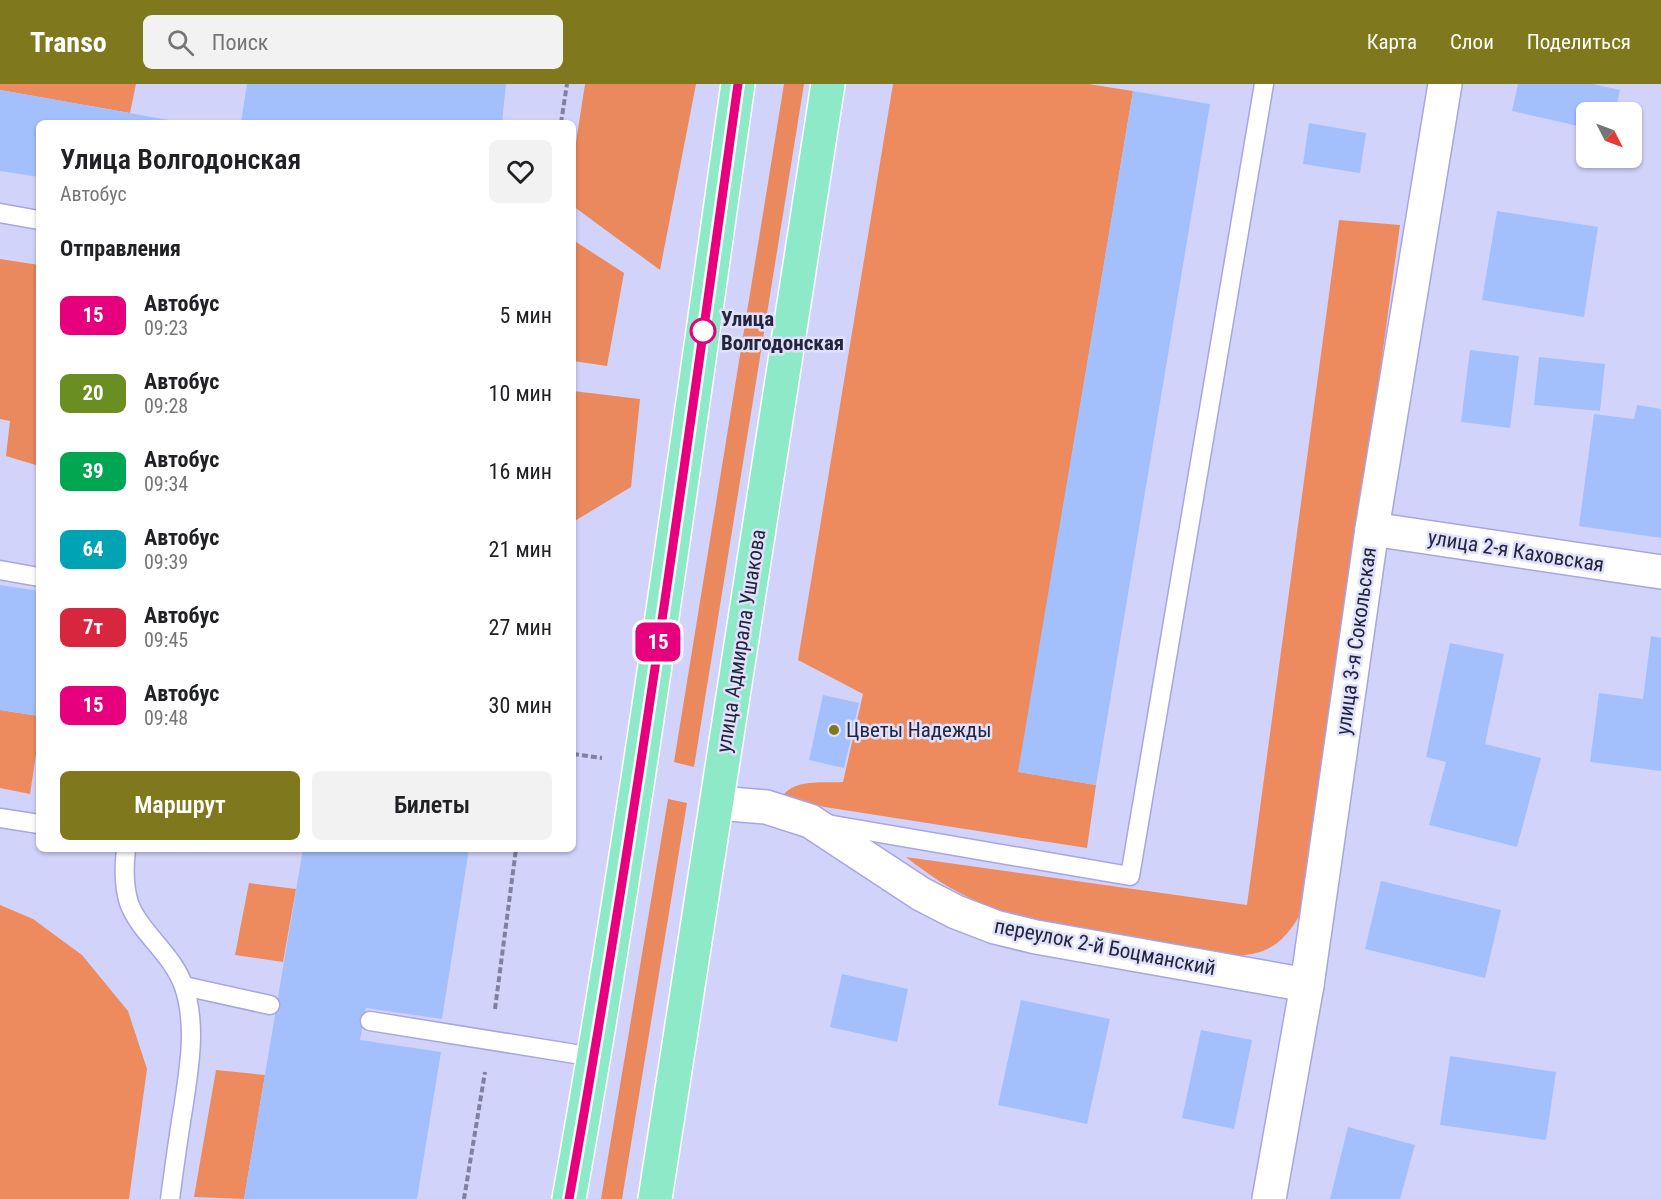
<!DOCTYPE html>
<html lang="ru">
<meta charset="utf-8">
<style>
body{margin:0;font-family:"Roboto Condensed",sans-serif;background:#f2f2f2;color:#202124;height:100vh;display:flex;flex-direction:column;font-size:22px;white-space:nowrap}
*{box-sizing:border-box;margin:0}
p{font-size:20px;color:#757577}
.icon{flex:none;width:33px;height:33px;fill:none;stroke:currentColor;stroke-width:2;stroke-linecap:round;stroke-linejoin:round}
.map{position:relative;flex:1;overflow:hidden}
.sheet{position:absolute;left:36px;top:36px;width:540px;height:732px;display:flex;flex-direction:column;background:#fff;border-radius:9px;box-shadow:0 2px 4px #0004}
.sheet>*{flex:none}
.badge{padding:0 12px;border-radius:9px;font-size:21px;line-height:39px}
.needle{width:39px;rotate:132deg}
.controls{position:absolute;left:1576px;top:18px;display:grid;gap:12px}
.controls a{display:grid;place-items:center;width:66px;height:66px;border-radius:9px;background:#fff;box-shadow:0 2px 4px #0004;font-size:30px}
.map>.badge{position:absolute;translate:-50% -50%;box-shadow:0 0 0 3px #fff}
h2{padding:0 24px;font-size:22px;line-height:54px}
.round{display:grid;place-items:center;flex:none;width:63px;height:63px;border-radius:9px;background:#f2f2f2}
.headline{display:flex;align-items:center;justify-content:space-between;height:102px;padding:0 24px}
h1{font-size:28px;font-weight:600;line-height:45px}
.action{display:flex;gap:12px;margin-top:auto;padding:12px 24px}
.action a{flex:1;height:69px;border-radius:9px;background:#7f781d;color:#fff;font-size:24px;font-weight:600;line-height:69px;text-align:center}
.action a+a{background:#f2f2f2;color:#202124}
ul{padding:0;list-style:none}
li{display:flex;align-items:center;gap:18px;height:78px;padding:0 24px}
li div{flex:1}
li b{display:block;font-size:22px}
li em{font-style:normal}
li .badge{min-width:66px;font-weight:700;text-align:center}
header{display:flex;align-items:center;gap:36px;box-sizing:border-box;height:84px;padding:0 30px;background:#7f781d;color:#fff}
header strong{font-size:28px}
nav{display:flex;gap:33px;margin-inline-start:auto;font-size:21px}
.search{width:420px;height:54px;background:#f2f2f2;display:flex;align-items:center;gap:15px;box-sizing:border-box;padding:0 21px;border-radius:9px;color:#757577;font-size:22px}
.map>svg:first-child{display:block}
.green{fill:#e9895d}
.forest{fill:#ed8b5f}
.building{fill:#a3c0fd}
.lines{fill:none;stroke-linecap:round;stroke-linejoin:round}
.service-casing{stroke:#a6a5e5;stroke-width:21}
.minor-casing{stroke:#a6a5e5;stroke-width:36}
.primary-casing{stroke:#fff;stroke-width:36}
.path{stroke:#8080a1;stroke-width:4;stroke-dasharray:6 3;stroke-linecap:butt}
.service{stroke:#fff;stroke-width:18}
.minor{stroke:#fff;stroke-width:33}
.primary{stroke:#8ee9c8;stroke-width:33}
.line-casing{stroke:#fff;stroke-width:14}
.line{stroke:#e6007e;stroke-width:9}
.stop-dot{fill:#fff;stroke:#e6007e;stroke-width:3}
.poi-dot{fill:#7f781d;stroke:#e0e1fc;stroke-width:2}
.labels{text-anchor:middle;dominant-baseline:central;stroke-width:5;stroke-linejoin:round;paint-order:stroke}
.stop-label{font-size:21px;font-weight:bold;fill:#25243d;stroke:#e0e1fc;text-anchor:start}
.street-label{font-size:21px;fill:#25243d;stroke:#e0e1fc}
.poi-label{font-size:21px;fill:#25243d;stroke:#e0e1fc;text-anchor:start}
</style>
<header>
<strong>Transo</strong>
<div class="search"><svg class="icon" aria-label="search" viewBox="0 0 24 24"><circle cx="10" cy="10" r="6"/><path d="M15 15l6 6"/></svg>Поиск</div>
<nav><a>Карта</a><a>Слои</a><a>Поделиться</a></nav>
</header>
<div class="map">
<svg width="1661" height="1115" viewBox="0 0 1661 1115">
<rect width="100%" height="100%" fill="#d2d3fb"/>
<g class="green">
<polygon points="585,0 696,0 660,186 573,122 573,78"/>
<polygon points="784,0 804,0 694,683 674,678"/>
<polygon points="573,156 624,189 607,282 573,277"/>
<polygon points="0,175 39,181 39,382 6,372 10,337 0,335"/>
<polygon points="573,307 640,315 631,403 573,438"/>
<polygon points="668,715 687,719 622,1115 601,1115"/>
</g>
<g class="forest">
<polygon points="0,0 136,0 130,29 0,6"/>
<path d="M893 0H1088L1133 7 1019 688 1096 701 1087 764 780 716C791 694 822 699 843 698L863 610 798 576Z"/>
<path d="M1339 136 1400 141 1308 816C1297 837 1285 860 1260 868 1223 879 1172 863 1134 856 1082 846 1029 839 979 818 952 807 929 791 906 773L1247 821Z"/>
<polygon points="0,626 39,632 39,650 30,710 0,704"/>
<polygon points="249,799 296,805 283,878 235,871"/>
<polygon points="0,821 33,835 82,871 128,927 147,985 129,1115 0,1115"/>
<polygon points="216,986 265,991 244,1115 194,1113"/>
</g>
<g class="building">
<polygon points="247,0 506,0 502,39 241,39"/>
<polygon points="1518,0 1593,0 1620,6 1615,28 1587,28 1587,44 1512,27"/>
<polygon points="0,6 180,38 180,39 39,39 39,93 0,87"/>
<polygon points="1133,7 1210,20 1096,701 1018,688"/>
<polygon points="1309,39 1366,49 1360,89 1303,80"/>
<polygon points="1497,127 1598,143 1584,233 1482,216"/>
<polygon points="1470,266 1519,272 1510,344 1461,338"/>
<polygon points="1539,273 1605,280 1600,327 1534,321"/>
<polygon points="1637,321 1661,325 1661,454 1579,442 1594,330 1634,335"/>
<polygon points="0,501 39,507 39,632 0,626"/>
<polygon points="1651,552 1661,554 1661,687 1590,678 1599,609 1643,615"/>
<polygon points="1450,559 1504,570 1485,660 1541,674 1517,763 1429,741 1446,678 1426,673"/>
<polygon points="823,611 859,619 844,684 809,676"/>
<polygon points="303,765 469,765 442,935 366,924 360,956 441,968 417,1115 244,1115"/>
<polygon points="1381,797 1501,826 1485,894 1365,865"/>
<polygon points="842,890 908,905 897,958 830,943"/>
<polygon points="1021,916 1110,935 1087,1040 998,1021"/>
<polygon points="1201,946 1252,956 1234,1045 1182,1034"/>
<polygon points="1450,972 1556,988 1546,1056 1440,1041"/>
<polygon points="1348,1043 1415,1061 1400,1115 1330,1115"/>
</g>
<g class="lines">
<g class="service-casing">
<g id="service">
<polyline points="0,129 39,136"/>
<polyline points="0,486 39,493"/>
<polyline points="0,734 39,740"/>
<polyline points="827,740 1130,792 1264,0"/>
<path d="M126 765C124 782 124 803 129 819 140 849 173 870 184 903 197 942 189 985 183 1025 178 1055 174 1085 170 1115"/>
<polyline points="184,902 270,921"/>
<polyline points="370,937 594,973"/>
</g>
</g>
<g class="minor-casing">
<g id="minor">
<polyline points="1372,445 1661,488"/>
<polyline points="717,719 766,723 810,737 921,810 956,828 995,843 1036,853 1307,901"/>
<polyline points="1269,1115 1307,901 1372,445 1445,0"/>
</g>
</g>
<g class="primary-casing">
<g id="primary">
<path d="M569 1115C635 745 685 372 738 0"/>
<polyline points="655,1115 828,0"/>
</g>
</g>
<g class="path">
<polyline points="561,39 567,0"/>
<polyline points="573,670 602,674"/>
<polyline points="495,925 516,765"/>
<polyline points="464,1115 485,988"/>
</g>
<use href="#service" class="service"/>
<use href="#minor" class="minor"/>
<use href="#primary" class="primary"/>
</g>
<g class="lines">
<g class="line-casing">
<path id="line" d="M569 1115C635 745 686 372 738 0"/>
</g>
<use href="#line" class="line"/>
</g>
<circle class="stop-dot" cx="703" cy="247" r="12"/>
<circle class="poi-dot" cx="834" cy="646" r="6"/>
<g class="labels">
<g class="stop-label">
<text x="721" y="235">Улица<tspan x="721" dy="24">Волгодонская</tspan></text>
</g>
<g class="street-label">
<text transform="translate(1516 467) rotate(9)">улица 2-я Каховская</text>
<text transform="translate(741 557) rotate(-81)">улица Адмирала Ушакова</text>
<text transform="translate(1356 557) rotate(-82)">улица 3-я Сокольская</text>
<text transform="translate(1105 863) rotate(11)">переулок 2-й Боцманский</text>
</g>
<g class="poi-label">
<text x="846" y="646">Цветы Надежды</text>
</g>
</g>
</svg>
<div class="controls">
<a><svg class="needle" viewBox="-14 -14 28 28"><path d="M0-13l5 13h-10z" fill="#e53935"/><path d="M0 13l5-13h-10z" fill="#757577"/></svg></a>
</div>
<b class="badge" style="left:658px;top:558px;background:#e6007e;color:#fff">15</b>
<section class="sheet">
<div class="headline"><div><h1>Улица Волгодонская</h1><p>Автобус</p></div><a class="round"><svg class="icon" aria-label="heart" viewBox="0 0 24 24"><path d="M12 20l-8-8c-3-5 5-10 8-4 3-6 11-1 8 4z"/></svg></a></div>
<h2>Отправления</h2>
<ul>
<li><span class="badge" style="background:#e6007e;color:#fff">15</span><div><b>Автобус</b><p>09:23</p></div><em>5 мин</em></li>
<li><span class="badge" style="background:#6b8e23;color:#fff">20</span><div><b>Автобус</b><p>09:28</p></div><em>10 мин</em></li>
<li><span class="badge" style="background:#00a651;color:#fff">39</span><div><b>Автобус</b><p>09:34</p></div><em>16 мин</em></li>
<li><span class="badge" style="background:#00a3b4;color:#fff">64</span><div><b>Автобус</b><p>09:39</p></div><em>21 мин</em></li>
<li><span class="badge" style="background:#d7263d;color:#fff">7т</span><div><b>Автобус</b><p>09:45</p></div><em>27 мин</em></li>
<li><span class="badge" style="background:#e6007e;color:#fff">15</span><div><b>Автобус</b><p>09:48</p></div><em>30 мин</em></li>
</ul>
<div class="action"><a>Маршрут</a><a>Билеты</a></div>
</section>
</div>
